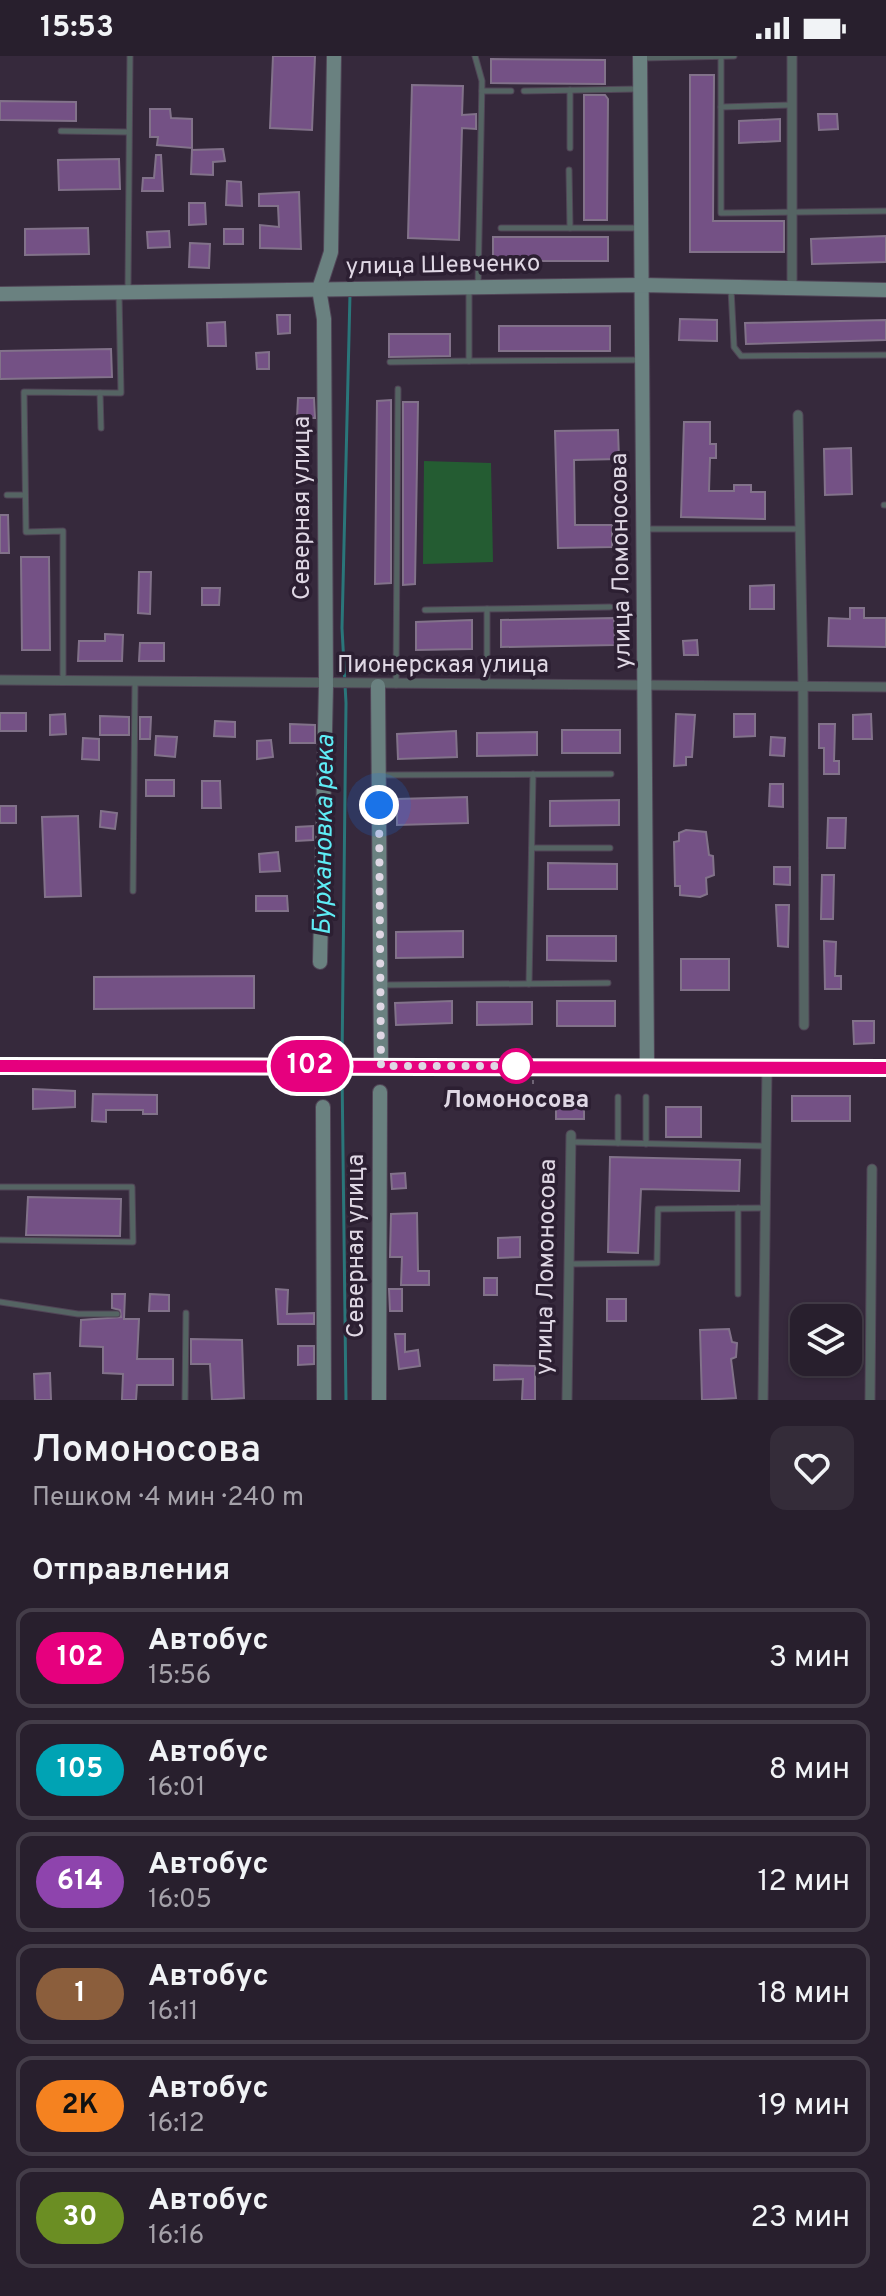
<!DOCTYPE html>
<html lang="ru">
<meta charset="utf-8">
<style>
body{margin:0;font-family:Overpass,sans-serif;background:#342c39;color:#f1f3f6;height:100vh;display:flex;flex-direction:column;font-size:30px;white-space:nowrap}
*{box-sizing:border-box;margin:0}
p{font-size:26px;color:#a5a2aa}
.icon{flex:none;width:44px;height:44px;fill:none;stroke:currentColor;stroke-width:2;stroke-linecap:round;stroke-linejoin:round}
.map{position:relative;height:1344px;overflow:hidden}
.details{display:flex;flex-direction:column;background:#281f2d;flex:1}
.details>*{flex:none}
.badge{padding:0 16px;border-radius:26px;font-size:28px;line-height:52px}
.controls{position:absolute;left:790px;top:1248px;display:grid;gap:16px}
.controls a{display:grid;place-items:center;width:72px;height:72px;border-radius:16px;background:#281f2d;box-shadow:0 2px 6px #0004,0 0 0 2px #443d49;font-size:40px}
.you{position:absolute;width:40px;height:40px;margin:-20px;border:6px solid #fff;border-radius:50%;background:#1a73e8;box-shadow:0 0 0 12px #1a73e833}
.map>.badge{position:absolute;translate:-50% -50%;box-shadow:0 0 0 4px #fff}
h2{padding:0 32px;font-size:30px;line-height:72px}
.round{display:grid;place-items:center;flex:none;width:84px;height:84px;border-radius:16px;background:#342c39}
.head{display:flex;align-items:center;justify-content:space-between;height:136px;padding:0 32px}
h1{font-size:38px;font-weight:600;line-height:60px}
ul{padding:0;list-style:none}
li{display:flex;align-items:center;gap:24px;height:100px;margin:0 16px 12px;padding:0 16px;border:4px solid #443d49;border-radius:16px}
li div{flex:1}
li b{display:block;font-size:30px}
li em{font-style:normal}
li .badge{min-width:88px;font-weight:700;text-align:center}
.status{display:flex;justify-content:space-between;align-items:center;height:56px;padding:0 40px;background:#281f2d;direction:ltr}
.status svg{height:22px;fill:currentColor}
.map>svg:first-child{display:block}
.green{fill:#245c32}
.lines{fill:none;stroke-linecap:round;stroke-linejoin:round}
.stream{stroke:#2a767a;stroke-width:3}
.building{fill:#745185;stroke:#82728a;stroke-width:2}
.lane-casing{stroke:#514557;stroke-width:7}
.street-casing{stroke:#514557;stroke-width:11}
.secondary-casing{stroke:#514557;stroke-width:16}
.path{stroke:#6f6475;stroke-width:2;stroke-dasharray:4 4;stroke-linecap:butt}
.lane{stroke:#556463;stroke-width:5}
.street{stroke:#556463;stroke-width:9}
.secondary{stroke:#6a8180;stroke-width:14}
.line-casing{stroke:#fff;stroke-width:18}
.line{stroke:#e6007e;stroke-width:12}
.walk{stroke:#dfd7e4;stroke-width:8;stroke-dasharray:0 14.4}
.stop-dot{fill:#fff;stroke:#e6007e;stroke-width:4}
.labels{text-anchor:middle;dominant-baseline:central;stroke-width:7;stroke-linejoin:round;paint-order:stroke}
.street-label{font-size:24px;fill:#dfd7e4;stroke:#2c1f32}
.stop-label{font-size:24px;font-weight:bold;fill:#dfd7e4;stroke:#2c1f32}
.water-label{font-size:26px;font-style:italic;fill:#5eecf5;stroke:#2c1f32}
</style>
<div class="status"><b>15:53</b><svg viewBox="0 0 49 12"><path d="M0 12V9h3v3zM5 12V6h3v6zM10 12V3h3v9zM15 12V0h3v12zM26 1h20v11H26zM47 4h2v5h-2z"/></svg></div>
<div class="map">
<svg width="886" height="1344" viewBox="0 0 886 1344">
<rect width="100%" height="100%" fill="#36293c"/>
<polygon class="green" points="424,405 491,407 493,506 423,508"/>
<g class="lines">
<g class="stream">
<polyline points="350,226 351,214"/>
<polyline points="342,1006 346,647 342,572 350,238"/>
<polyline points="342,1014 346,1344"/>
</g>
</g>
<g class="building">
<polygon points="273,0 315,0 312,74 270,72"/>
<polygon points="491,3 605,4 605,28 491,27"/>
<polygon points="690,19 714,19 713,165 784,165 784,196 690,196"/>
<polygon points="412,29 463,30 462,59 476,58 476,73 462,72 459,184 408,182"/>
<polygon points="584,39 605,39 608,43 607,164 584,164"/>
<polygon points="0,45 76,46 76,65 0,64"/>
<polygon points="150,53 170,53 171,62 192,63 192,92 157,89 158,81 150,81"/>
<polygon points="818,58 837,58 838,73 819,74"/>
<polygon points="780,63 780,85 739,87 739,65"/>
<polygon points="223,93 225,105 213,106 213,119 191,118 192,94"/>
<polygon points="156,99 161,99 163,135 142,135 143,122 154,122"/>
<polygon points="119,103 120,133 59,134 58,104"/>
<polygon points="227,125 241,126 242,150 226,149"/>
<polygon points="299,136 301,193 260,192 260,169 279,171 278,150 259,150 259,138"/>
<polygon points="189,147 205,147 206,168 189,169"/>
<polygon points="88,172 89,198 25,199 25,173"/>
<rect x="224" y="173" width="19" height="15"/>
<polygon points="169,175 170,191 148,192 147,176"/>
<polygon points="886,180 886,206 812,208 811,183"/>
<rect x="493" y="181" width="115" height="24"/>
<polygon points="190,187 210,188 209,212 189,211"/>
<polygon points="277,259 290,259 290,277 278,278"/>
<polygon points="680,263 717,264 717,285 679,284"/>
<polygon points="886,264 886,284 746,288 745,267"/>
<polygon points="225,266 226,290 208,290 207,267"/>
<rect x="499" y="270" width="111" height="25"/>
<polygon points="389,278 450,278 450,300 389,301"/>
<polygon points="111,293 112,321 0,323 0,295"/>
<polygon points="269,296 269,313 257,313 256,297"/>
<polygon points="298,342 314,342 315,362 297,362"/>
<polygon points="391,344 391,527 375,528 377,345"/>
<polygon points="403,346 418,346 415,528 403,529"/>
<polygon points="684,366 710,366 710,388 716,388 716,402 710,402 709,435 734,435 734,429 751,429 751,436 765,436 765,463 681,461"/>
<polygon points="618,374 619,403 574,404 575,469 612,469 612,491 558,492 555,375"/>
<polygon points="851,392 852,438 825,439 824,393"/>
<polygon points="0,459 8,459 9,497 0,497"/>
<polygon points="21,501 49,501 50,594 22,594"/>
<polygon points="139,516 151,516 150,558 138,557"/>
<polygon points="774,529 774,553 750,553 750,530"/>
<polygon points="202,532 220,532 219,549 202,549"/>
<polygon points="850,552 864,552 864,562 886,562 886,591 828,590 829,562 850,563"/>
<polygon points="614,562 615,589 501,591 501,564"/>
<polygon points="472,564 472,593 416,594 416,566"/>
<polygon points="105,578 123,579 122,605 78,605 79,585 105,585"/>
<polygon points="697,584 698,599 684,599 683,585"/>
<polygon points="140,587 164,587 164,605 139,605"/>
<rect x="0" y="657" width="26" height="18"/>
<polygon points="65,658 66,678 50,679 50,659"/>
<polygon points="676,658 695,659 692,701 686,701 686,709 674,710"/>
<polygon points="734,658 755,658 755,680 734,681"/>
<polygon points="871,658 872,683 853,683 853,659"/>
<polygon points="100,660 129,661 129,679 100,679"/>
<polygon points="140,661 151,661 150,683 140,683"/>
<polygon points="215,665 235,666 235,681 214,680"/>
<polygon points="290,668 315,669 315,687 290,687"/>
<polygon points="819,668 835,668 834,705 839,705 839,718 824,718 824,692 819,692"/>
<rect x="562" y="674" width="58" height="23"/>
<polygon points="456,675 457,701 398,703 397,678"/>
<polygon points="537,676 537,699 477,700 477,677"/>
<polygon points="156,680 177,681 175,701 155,699"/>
<polygon points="771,681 785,682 784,700 770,699"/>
<polygon points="83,682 99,683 99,704 82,703"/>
<polygon points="271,684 273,701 257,703 257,685"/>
<rect x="146" y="724" width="28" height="16"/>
<polygon points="202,725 220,725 221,752 202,752"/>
<polygon points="770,728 783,728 783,751 769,750"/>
<polygon points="467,741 468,767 397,769 397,743"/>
<polygon points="619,744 619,769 550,770 550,745"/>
<rect x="0" y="750" width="16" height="17"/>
<polygon points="101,755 117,757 115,773 100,771"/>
<polygon points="78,760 81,840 45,841 42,761"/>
<polygon points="828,762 846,762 845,792 827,792"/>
<polygon points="313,770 313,784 296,785 296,771"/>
<polygon points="686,774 706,776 709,799 713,800 714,819 706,822 707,838 700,841 680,839 680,830 675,830 674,786 679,785 679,777"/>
<polygon points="278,796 280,815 260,816 259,798"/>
<polygon points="548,807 617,808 617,833 548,833"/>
<polygon points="774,811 790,811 790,829 774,828"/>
<polygon points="822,819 834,819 833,863 821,863"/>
<polygon points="256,840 287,840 288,855 256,855"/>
<polygon points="776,849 789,849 788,891 778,890"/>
<polygon points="463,875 463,901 396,902 396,876"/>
<polygon points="547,880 616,880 616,905 547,904"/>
<polygon points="824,885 836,886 835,920 841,920 841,933 825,933"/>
<rect x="681" y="903" width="48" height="31"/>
<polygon points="254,920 254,952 94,953 94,921"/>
<polygon points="452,945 452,967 396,969 395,947"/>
<rect x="557" y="945" width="58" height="25"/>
<polygon points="477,946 532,946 532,968 477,969"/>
<polygon points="853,965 874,965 874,987 854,988"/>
<polygon points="33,1033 75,1035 75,1051 33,1053"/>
<polygon points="93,1038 157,1039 157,1058 143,1058 143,1054 106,1054 106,1066 92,1065"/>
<rect x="556" y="1039" width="28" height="24"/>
<rect x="792" y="1040" width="58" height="25"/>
<rect x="666" y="1051" width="35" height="30"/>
<polygon points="610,1101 740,1104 739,1135 641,1133 638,1197 608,1196"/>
<polygon points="405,1117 406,1132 392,1133 391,1118"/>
<polygon points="28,1141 121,1143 120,1180 26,1179"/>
<polygon points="417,1157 418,1215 429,1215 429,1229 401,1229 402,1201 390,1201 391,1158"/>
<polygon points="520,1181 520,1201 498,1202 498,1182"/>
<rect x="484" y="1222" width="13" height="17"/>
<polygon points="276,1233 288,1234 287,1258 314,1257 314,1268 278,1268"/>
<polygon points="389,1233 402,1233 402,1255 390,1255"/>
<polygon points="112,1238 125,1238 124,1263 139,1263 137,1303 173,1303 173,1329 137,1329 136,1344 122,1344 123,1318 103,1317 103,1291 80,1290 81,1264 121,1261 120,1254 112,1252"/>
<polygon points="150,1238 169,1239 169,1255 149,1255"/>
<rect x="607" y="1243" width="19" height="22"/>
<polygon points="729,1273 732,1286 737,1287 736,1301 731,1303 736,1342 702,1344 700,1274"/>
<polygon points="395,1278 405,1278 405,1296 418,1294 420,1310 399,1313"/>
<polygon points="191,1283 242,1284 244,1342 212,1344 210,1308 191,1308"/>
<polygon points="298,1290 314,1290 314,1308 298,1309"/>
<polygon points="494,1309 535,1310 535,1344 522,1344 523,1323 494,1324"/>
<polygon points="50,1317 51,1344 35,1344 34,1318"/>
</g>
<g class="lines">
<g class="lane-casing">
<g id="lane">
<polyline points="475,0 482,25 478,230"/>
<polyline points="721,0 721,157 886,155"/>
<polyline points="643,2 734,0"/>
<polyline points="570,34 570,92"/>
<polyline points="482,35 511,35"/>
<polyline points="524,35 639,33"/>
<polyline points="721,51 791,49"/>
<polyline points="61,75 127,76"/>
<polyline points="569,114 570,172"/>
<polyline points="501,172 639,172"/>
<polyline points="128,233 130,0"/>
<polyline points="469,233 469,305 638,304"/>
<polyline points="731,233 734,291 741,300 886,299"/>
<polyline points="390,306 469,305"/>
<polyline points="100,337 101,372"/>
<polyline points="7,439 25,439"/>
<polyline points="884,449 886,449"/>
<polyline points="644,473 800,473"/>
<polyline points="425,554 487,553"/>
<polyline points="63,625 63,475 26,476 24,336 121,337 119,239"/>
<polyline points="396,629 398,333"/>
<polyline points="487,629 487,553 610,551"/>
<polyline points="380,719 611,718"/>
<polyline points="532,792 610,792"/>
<polyline points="133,835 135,627"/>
<polyline points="529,928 533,718"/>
<polyline points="382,929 608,927"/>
<polyline points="572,1086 765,1090"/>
<polyline points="618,1087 618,1041"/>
<polyline points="646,1088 646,1041"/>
<polyline points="0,1131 132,1131 133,1186 0,1184"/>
<polyline points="738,1152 738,1238"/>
<polyline points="569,1208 657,1207 658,1153 765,1152"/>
<polyline points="0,1246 78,1258 117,1258"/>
<polyline points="185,1344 186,1257"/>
</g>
</g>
<g class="street-casing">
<g id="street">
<polyline points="792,0 792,232"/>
<polyline points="798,359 803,631 804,969"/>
<polyline points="0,624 886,631"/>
<polyline points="567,1344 571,1079"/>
<polyline points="763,1344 767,1011"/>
<polyline points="870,1344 872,1113"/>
</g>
</g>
<g class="secondary-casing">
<g id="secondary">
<polyline points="640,0 647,1010"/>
<polyline points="0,238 641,229 886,234"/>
<polyline points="378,630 381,1010"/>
<polyline points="320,906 326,629 324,263 319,233 331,196 334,0"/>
<polyline points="0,1010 886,1012"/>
<polyline points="323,1051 324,1344"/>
<polyline points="379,1344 380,1036"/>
</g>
</g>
<polyline class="path" points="533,1024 533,1032"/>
<use href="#lane" class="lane"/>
<use href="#street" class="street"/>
<use href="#secondary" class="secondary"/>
</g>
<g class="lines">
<g class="line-casing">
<polyline id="line" points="0,1010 886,1012"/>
</g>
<use href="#line" class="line"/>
<polyline class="walk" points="379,749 381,1010 520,1010 516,1010"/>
</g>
<circle class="stop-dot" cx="516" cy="1010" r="16"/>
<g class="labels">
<g class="street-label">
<text transform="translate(443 210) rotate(-1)">улица Шевченко</text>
<text transform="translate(303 452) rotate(-90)">Северная улица</text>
<text transform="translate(622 505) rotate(-91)">улица Ломоносова</text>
<text x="443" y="610">Пионерская улица</text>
<text transform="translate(357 1190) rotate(-90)">Северная улица</text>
<text transform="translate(547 1211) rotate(-89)">улица Ломоносова</text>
</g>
<g class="stop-label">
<text x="516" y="1045">Ломоносова</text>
</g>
<g class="water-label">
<text transform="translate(325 779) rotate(-89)">Бурхановка река</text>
</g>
</g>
</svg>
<div class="controls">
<a><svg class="icon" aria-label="layers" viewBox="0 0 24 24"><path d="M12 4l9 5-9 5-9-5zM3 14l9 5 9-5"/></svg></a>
</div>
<div class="you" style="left:379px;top:749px"></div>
<b class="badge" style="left:310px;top:1010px;background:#e6007e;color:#fff">102</b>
</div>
<section class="details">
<div class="head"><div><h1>Ломоносова</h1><p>Пешком · 4 мин · 240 m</p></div><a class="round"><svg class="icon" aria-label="heart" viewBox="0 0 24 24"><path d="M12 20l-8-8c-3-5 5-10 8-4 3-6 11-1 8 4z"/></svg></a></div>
<h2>Отправления</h2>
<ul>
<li><span class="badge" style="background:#e6007e;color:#fff">102</span><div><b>Автобус</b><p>15:56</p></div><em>3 мин</em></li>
<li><span class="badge" style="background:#00a3b4;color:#fff">105</span><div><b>Автобус</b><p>16:01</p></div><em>8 мин</em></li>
<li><span class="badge" style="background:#8e44ad;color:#fff">614</span><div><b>Автобус</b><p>16:05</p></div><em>12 мин</em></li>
<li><span class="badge" style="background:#8b5e3c;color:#fff">1</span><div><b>Автобус</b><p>16:11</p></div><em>18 мин</em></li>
<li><span class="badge" style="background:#f58220;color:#111">2К</span><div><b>Автобус</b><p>16:12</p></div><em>19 мин</em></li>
<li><span class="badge" style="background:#6b8e23;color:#fff">30</span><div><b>Автобус</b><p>16:16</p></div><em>23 мин</em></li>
</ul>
</section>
